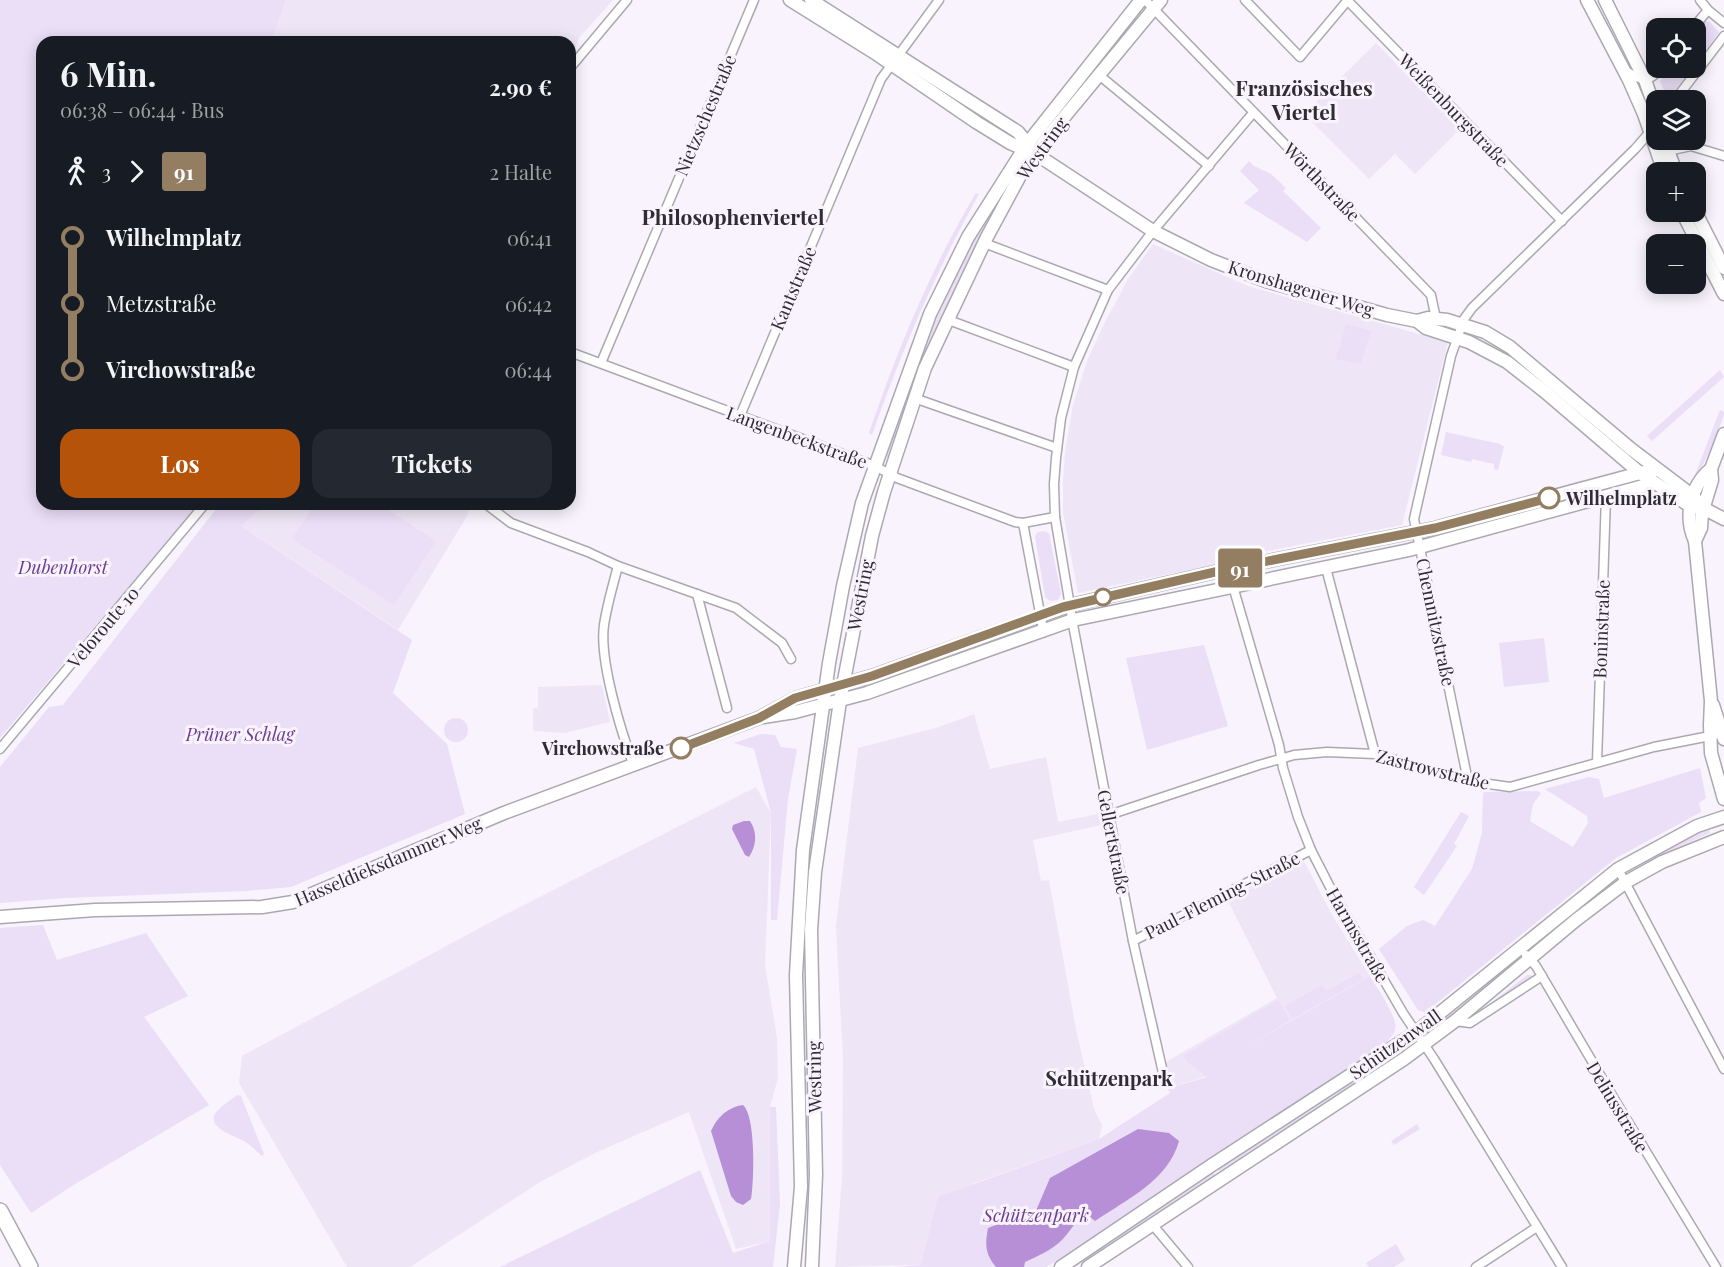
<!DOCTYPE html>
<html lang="de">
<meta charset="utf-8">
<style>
body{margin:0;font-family:"Playfair Display",serif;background:#242831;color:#f1f3f6;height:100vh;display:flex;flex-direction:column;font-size:22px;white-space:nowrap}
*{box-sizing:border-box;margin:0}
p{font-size:20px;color:#9ea1a6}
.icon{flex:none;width:33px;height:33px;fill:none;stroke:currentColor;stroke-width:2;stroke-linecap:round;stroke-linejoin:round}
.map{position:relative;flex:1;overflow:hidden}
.panel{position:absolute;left:36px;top:36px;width:540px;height:474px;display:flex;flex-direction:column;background:#171b24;border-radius:18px;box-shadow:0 3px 15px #0003}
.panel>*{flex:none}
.badge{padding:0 12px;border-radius:4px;font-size:21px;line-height:39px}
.controls{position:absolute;left:1646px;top:18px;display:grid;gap:12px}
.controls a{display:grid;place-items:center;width:60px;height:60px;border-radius:12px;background:#171b24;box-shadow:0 3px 15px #0003;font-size:30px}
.map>.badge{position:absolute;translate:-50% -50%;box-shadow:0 0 0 3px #fff}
.legs{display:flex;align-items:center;gap:9px;height:66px;padding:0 24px;font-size:20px}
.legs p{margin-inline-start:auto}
.headline{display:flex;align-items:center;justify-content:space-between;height:102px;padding:0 24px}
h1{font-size:33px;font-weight:700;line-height:45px}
.action{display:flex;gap:12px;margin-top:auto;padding:12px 24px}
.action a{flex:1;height:69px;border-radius:18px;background:#b45309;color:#fff;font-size:24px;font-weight:700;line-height:69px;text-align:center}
.action a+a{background:#242831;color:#f1f3f6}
ul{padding:0 24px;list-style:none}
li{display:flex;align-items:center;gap:21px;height:66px;font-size:22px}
li i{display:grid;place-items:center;width:9px;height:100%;margin:0 8px;background:currentColor}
li i::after{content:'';width:15px;height:15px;margin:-8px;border:4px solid;border-radius:50%;background:#171b24}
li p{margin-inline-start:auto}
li:first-child i{background:linear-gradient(#0000 50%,currentColor 0)}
li:last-child i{background:linear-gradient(currentColor 50%,#0000 0)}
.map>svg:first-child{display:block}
.built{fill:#eee6f6}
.green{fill:#ebdef7}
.water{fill:#b68fd7}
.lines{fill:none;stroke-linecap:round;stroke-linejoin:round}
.street-casing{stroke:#aca8b0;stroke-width:11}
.secondary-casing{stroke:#aca8b0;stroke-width:15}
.highway-casing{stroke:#aca8b0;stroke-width:18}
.street{stroke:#fff;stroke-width:8}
.secondary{stroke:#fff;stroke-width:12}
.highway{stroke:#fff;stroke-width:15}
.line-1-casing{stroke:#fff;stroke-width:14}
.line-1{stroke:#947e62;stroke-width:9}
.stop-1-dot{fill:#fff;stroke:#947e62;stroke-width:3}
.labels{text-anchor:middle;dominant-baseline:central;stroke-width:6;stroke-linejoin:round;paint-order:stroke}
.street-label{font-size:18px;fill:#2f2d31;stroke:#f8f3fc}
.stop-label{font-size:18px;font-weight:bold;fill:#2f2d31;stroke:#f8f3fc;text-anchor:start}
.park-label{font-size:18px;font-style:italic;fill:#6e3d93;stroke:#f8f3fc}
.neighbourhood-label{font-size:20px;font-weight:bold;fill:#2f2d31;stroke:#f8f3fc}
.quarter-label{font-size:21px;font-weight:bold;fill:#2f2d31;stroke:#f8f3fc}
</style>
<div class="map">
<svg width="1724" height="1267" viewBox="0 0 1724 1267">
<rect width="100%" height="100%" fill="#f8f3fc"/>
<g class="built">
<polygon points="286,0 613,0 579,38 570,60 570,42 271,42"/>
<polygon points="1376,43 1460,129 1415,174 1395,154 1369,179 1304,114"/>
<polygon points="1153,244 1248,286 1448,342 1402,525 1220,560 1213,565 1078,593 1063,512 1063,482 1065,452 1073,405 1087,361 1104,324 1128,279"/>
<polygon points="266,504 471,504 467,516 398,630 241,526"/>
<polygon points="602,685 610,722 565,733 535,731 533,729 533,709 538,707 538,687"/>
<polygon points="974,714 990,769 1046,757 1058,822 1098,814 1101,825 1033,840 1041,881 1049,880 1076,1029 1094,1109 1102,1125 1099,1139 972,1184 921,1265 835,1267 842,1179 843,1059 836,926 858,748 939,727"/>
<polygon points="756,787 771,813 765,965 777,1038 778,1078 770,1107 770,1241 736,1249 689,1112 595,1153 540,1182 410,1267 347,1267 239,1083 242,1056 504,915"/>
<polygon points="1303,859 1331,913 1370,976 1234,1055 1207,1076 1176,1086 1164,1063 1277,998 1228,901"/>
</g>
<g class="green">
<polygon points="0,0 286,0 271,42 42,42 42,504 199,504 0,738"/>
<polygon points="1709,21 1719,32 1695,65 1695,35 1705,22"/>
<polygon points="1669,68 1693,68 1670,98 1667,97 1660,81"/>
<polygon points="1249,161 1254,166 1271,174 1286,188 1283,191 1284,192 1321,228 1307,242 1244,203 1259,190 1240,171"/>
<path d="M1004 189C962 277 917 365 889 458L886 457C913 362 949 271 1004 189Z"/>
<path d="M976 193 979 194C936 271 901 352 872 435L869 433 871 427C899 346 932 266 976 193Z"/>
<polygon points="1346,324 1371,331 1361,364 1336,359"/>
<polygon points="1720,370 1724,377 1652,441 1647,436"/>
<polygon points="1720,410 1724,412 1724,415 1713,445 1695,481 1693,480"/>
<polygon points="1446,432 1500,444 1504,447 1498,470 1494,469 1494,464 1472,459 1471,462 1441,455"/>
<polygon points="1626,482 1628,484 1439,537 1438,531"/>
<polygon points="220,504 266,504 241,526 412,640 393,693 447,744 465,814 291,887 246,891 65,898 0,903 0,767 49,707 63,705"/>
<polygon points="315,504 379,504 436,541 394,605 292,539"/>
<polygon points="1043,531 1049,533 1061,594 1058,600 1050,601 1045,597 1035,536 1038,532"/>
<polygon points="1031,626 1033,630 1026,630 869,688 871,685"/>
<polygon points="1544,638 1549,682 1504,687 1499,643"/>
<polygon points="1204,645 1228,726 1147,750 1126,658"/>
<circle cx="456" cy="730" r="12"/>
<polygon points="761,734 775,735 781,747 797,749 788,799 777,920 771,920 771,813 754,749 734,743"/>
<polygon points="1700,768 1706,798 1699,803 1701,812 1616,858 1427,1011 1423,1012 1418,1010 1379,949 1407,926 1423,920 1435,926 1472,869 1482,833 1483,792 1537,791 1541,793 1533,804 1530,821 1573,847 1588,823 1587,816 1545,789 1589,777 1599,779 1604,798"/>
<polygon points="1461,812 1469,816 1454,844 1457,846 1424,895 1414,887"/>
<polygon points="1708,827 1710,833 1665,853 1635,871 1634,870 1673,845"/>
<polygon points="1608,882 1612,887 1536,946 1567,916"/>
<polygon points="43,925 57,960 146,933 188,996 144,1017 209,1105 75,1184 31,1213 0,1165 0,928"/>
<polygon points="1510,961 1520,962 1433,1030 1433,1028 1465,1003"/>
<polygon points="1359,973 1363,979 1292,1019 1285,1006 1322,985 1327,991"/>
<polygon points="1527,975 1531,975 1533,978 1474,1016"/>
<path d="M1370 976C1376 986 1399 1019 1395 1030 1394 1035 1389 1039 1386 1043L1202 1163 1062 1258 1046 1267H894L921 1265 938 1197 1099 1139 1170 1093 1168 1089 1174 1085 1177 1086 1207 1077 1186 1061 1183 1056 1221 1033 1225 1039 1222 1033 1278 1000 1290 1020 1245 1048Z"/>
<polygon points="1399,1049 1400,1051 1306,1117 1220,1171 1218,1168 1332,1095"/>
<path d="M237 1095 241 1096 264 1154 262 1156C257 1152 253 1147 247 1143 240 1137 207 1130 215 1114 219 1107 230 1101 237 1095Z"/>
<polygon points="770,1107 776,1107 780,1204 773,1267 500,1267 700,1170 733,1253 770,1241"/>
<polygon points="1417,1124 1420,1129 1394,1145 1391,1141"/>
<polygon points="1212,1171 1215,1175 1075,1267 1069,1267"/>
<polygon points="1396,1244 1405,1260 1394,1267 1369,1267 1366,1263"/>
</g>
<g class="water">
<path d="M744 821H750C758 833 756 846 749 857L745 855 732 829 733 825Z"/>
<path d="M743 1105C756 1117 754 1181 751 1199L743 1205 736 1202 731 1196 711 1131C717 1117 728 1107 743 1105Z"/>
<path d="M1138 1129 1169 1133 1179 1141C1168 1181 1127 1199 1095 1221L1090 1217 1080 1218C1073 1225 1068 1234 1062 1240 1052 1250 1038 1256 1025 1262L1024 1267H996C985 1254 985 1244 988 1228L1006 1221H1024L1035 1213 1050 1178Z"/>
</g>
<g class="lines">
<g class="street-casing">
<g id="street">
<polyline points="1145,0 1431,295 1436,319"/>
<polyline points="1245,0 1300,57 1348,0"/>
<polyline points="1347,0 1562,221"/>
<polyline points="1700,0 1708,10 1724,23"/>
<polyline points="1693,28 1708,10"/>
<polyline points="570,68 627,0"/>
<path d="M1626 71C1643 81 1648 84 1661 68"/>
<polyline points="1099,75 1209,166"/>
<polyline points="1675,100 1724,36"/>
<polyline points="1668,151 1691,146 1724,156"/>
<polyline points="984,243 1108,290"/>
<polyline points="946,319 1074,367"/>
<polyline points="570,352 875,466 897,478 1015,522 1023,523 1055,517"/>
<polyline points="601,363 754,0"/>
<polyline points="914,398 1057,448"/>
<polyline points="740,416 881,79 939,0"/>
<polyline points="486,504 511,523 588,552 618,566 736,608 782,643 791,659"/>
<polyline points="1023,523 1043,629"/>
<path d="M618 566C613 585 607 605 604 625 599 660 621 732 634 766"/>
<polyline points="1326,568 1375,754"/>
<polyline points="1228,569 1279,745 1283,768 1298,817 1311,850 1331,889 1403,1013 1434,1059 1562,1267"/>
<polyline points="697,594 727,708"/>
<polyline points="0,749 205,504"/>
<polyline points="1597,762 1606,496"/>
<polyline points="1468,781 1414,519 1451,356 1464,319 1472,308 1635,149 1656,125"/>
<polyline points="1109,815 1259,765 1294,755 1327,752 1375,754 1468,781 1510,787 1654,747 1715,735"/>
<polyline points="1618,869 1724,1069"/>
<polyline points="1133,941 1311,850"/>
<polyline points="1526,955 1536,966 1616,1102 1716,1267"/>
<polyline points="1455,1021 1470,1023 1542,976"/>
<polyline points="1164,1077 1133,941 1074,630 1055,517 1054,484 1056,458 1061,418 1074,367 1108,290 1153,231 1253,113"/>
<polyline points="1152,1224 1188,1267"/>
<polyline points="1476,1267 1537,1227"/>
</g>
</g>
<g class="secondary-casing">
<g id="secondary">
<polyline points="790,0 878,55 976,122 1010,143 1031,152"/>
<polyline points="811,0 1018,132 1035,153 1045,160 1153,231 1211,260 1242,272 1266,281 1387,315 1417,321 1428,318 1447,320 1485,332 1510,347 1631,449 1693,496 1703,508 1724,519"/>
<polyline points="1587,0 1629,80 1644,114 1664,172"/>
<polyline points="1605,0 1645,80 1656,111"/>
<polyline points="1664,140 1676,172"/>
<polyline points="1695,211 1724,268"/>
<polyline points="1682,212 1724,294"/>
<polyline points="1417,321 1426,328 1469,342 1507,362 1544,391 1640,473 1690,506 1703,508"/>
<path d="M1711 469C1690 486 1684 517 1695 541L1711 701 1710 725 1711 753 1724 799"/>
<polyline points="1695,541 1701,528 1702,513 1712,480 1711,469 1724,434"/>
<polyline points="1713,705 1724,739"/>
<polyline points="763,717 795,712 867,693 1073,620 1409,550 1654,483"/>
<polyline points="0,917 95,910 262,907 293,902 504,813 759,718 796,698 872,676 1071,605 1228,569 1435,528 1640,473 1657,470"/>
<polyline points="794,1267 801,1187 796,975 803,850 829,663 843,586 862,503 930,314 968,237 1027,144 1141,0"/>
<polyline points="812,1267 816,1175 811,930 815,872 840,701 872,536 884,492 925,368 987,237 1022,172 1046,139 1161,0"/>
<polyline points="1061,1267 1212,1165 1415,1033 1618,869 1697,826 1724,817"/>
<polyline points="1088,1267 1404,1059 1455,1021 1576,920 1626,882 1662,862 1724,837"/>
</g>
</g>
<g class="highway-casing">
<polyline id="highway" points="0,1211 30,1267"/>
</g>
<use href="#street" class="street"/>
<use href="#secondary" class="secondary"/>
<use href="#highway" class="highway"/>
</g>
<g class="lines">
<g class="line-1-casing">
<polyline id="line-1" points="681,748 759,718 795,698 872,676 1063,607 1228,569 1435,528 1549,498"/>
</g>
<use href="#line-1" class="line-1"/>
</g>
<g class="stop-1-dot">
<circle cx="1549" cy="498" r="10"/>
<circle cx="1103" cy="597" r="8"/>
<circle cx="681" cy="748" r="10"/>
</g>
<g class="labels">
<g class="street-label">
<text transform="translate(1454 110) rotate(46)">Weißenburgstraße</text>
<text transform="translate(705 115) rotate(-67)">Nietzschestraße</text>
<text transform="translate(1042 148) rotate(-54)">Westring</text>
<text transform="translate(1322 182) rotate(46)">Wörthstraße</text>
<text transform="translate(793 288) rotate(-67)">Kantstraße</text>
<text transform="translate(1301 288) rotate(17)">Kronshagener Weg</text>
<text transform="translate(797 437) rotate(20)">Langenbeckstraße</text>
<text transform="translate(860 595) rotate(-79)">Westring</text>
<text transform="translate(1436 622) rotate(78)">Chemnitzstraße</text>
<text transform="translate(103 627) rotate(-50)">Veloroute 10</text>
<text transform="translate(1601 629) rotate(-88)">Boninstraße</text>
<text transform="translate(1433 769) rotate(14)">Zastrowstraße</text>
<text transform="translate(1114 842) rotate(79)">Gellertstraße</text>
<text transform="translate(388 861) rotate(-23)">Hasseldieksdammer Weg</text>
<text transform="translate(1222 895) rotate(-27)">Paul-Fleming-Straße</text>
<text transform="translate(1358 935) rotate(60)">Harmsstraße</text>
<text transform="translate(1395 1044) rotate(-35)">Schützenwall</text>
<text transform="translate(814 1077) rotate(-91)">Westring</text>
<text transform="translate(1618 1107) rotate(59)">Deliusstraße</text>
</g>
<g class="stop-label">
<text x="1566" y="498">Wilhelmplatz</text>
<text x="664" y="748" text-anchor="end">Virchowstraße</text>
</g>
<g class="park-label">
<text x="63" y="567">Dubenhorst</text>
<text x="240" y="734">Prüner Schlag</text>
<text x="1036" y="1215">Schützenpark</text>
</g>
<g class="neighbourhood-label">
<text x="1109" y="1077">Schützenpark</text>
</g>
<g class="quarter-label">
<text x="1304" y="87">Französisches<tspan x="1304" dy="24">Viertel</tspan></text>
<text x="733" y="216">Philosophenviertel</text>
</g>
</g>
</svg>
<div class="controls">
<a><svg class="icon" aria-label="locate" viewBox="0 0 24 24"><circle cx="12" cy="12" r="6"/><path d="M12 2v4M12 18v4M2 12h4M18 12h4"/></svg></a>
<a><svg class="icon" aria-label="layers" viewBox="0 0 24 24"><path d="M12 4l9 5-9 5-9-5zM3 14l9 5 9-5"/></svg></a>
<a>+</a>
<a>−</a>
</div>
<b class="badge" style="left:1240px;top:568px;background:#947e62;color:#fff">91</b>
<section class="panel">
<div class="headline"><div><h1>6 Min.</h1><p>06:38 – 06:44 · Bus</p></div><b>2.90 €</b></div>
<div class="legs"><svg class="icon" aria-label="walk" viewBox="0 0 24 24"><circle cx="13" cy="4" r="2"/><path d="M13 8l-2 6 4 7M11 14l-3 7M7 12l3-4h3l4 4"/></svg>3<svg class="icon" aria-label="forward" viewBox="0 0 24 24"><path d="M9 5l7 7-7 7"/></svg><b class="badge" style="background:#947e62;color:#fff">91</b><p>2 Halte</p></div>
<ul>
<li><i style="color:#947e62"></i><b>Wilhelmplatz</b><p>06:41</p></li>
<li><i style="color:#947e62"></i><span>Metzstraße</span><p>06:42</p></li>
<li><i style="color:#947e62"></i><b>Virchowstraße</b><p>06:44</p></li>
</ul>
<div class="action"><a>Los</a><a>Tickets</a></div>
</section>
</div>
